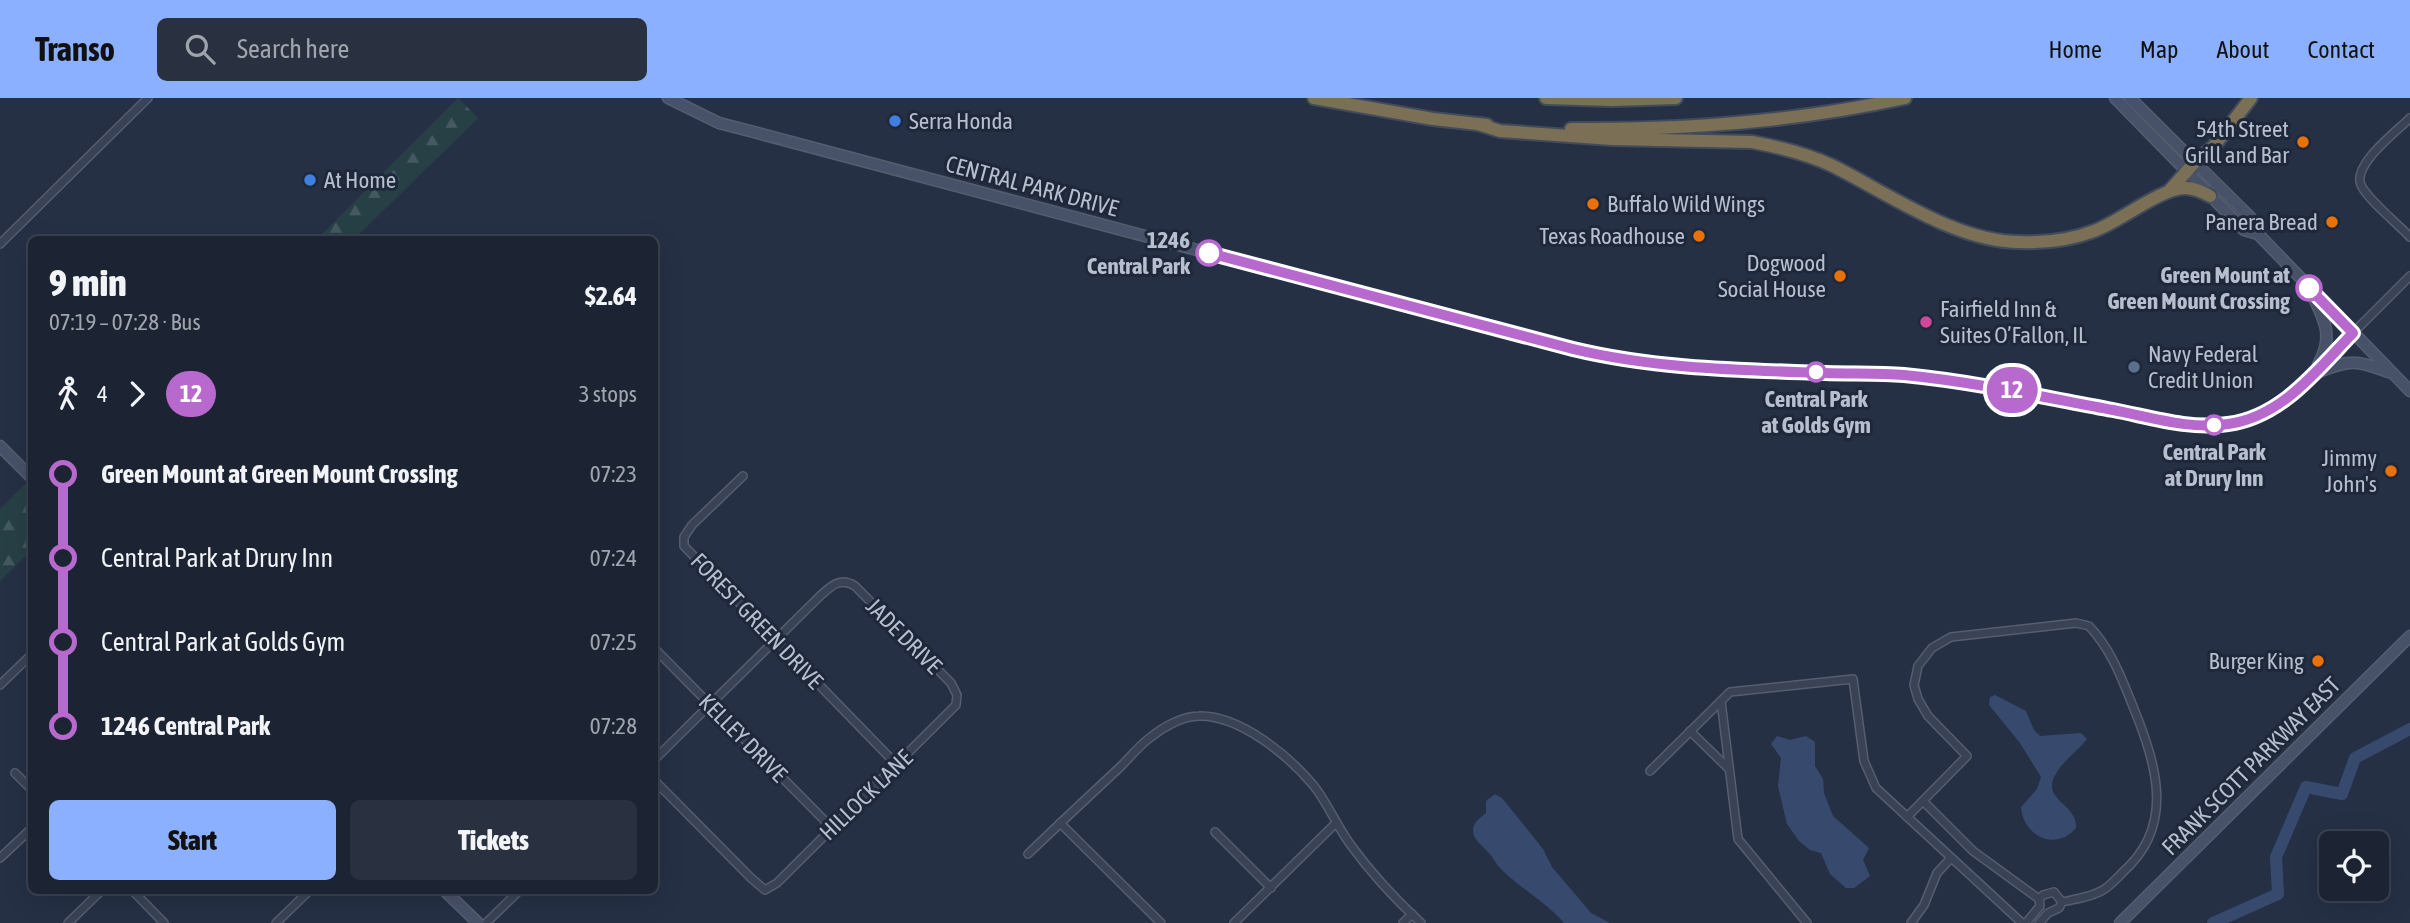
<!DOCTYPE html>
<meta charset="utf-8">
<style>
body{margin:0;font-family:"Asap Condensed",sans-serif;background:#293040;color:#f1f3f6;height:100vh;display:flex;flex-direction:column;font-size:26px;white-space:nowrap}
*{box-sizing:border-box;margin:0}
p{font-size:23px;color:#a0a4ac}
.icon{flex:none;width:38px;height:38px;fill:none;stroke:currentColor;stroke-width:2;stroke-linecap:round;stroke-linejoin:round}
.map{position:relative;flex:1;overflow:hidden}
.drawer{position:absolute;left:28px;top:138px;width:630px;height:658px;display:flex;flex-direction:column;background:#1c2434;border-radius:10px;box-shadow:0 7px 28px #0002,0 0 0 2px #3a414f}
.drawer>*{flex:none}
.badge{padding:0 14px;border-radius:23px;font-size:24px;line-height:46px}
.fabs{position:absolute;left:2319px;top:733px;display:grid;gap:14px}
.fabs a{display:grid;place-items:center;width:70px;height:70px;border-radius:10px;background:#1c2434;box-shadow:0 7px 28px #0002,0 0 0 2px #3a414f;font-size:35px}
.map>.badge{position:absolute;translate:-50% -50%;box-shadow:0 0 0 4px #fff}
.legs{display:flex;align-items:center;gap:10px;height:77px;padding:0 21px;font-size:23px}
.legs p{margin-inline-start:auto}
.overview{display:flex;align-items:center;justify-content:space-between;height:119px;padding:0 21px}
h1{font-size:38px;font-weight:800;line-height:52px}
.action{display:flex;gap:14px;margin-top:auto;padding:14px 21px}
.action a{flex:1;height:80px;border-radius:10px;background:#8bb0ff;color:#111;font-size:28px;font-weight:800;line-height:80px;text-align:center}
.action a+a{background:#293040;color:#f1f3f6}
ul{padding:0 21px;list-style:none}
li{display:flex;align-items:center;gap:24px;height:84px;font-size:26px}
li i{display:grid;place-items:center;width:10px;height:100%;margin:0 9px;background:currentColor}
li i::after{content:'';width:18px;height:18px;margin:-9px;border:5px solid;border-radius:50%;background:#1c2434}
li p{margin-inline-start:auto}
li:first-child i{background:linear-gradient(#0000 50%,currentColor 0)}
li:last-child i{background:linear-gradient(currentColor 50%,#0000 0)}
header{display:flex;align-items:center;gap:42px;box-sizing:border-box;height:98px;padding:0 35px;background:#8bb0ff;color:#111}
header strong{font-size:33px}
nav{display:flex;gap:38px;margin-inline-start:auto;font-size:24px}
.search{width:490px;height:63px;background:#293040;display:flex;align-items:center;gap:18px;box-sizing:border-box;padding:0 24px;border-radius:10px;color:#a0a4ac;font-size:26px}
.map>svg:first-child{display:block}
.forest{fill:url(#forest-firs)}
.water{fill:#374a6e}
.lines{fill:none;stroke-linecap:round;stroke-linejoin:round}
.river{stroke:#374a6e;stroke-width:12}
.street-casing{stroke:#555e6f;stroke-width:10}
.secondary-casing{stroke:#555e6f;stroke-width:13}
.highway-casing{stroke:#414b5c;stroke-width:16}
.street{stroke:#394355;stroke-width:7}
.secondary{stroke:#475168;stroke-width:10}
.highway{stroke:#7b6f56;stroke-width:12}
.line-1-casing{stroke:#fff;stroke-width:16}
.line-1{stroke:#b869cd;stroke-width:10}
.shop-dot{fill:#3f7fe0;stroke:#1e283a;stroke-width:2.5}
.food-dot{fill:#e8710a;stroke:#1e283a;stroke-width:2.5}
.stop-1-dot{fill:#fff;stroke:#b869cd;stroke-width:3.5}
.hotel-dot{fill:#d1479c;stroke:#1e283a;stroke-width:2.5}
.service-dot{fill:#5c6f8a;stroke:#1e283a;stroke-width:2.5}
.labels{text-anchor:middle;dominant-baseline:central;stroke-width:6;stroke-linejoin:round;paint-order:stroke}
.poi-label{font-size:23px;fill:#b7bece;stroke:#1e283a;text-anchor:end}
.street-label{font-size:23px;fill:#b7bece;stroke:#1e283a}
.stop-label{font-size:23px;font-weight:bold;fill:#b7bece;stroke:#1e283a;text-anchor:end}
</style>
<header>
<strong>Transo</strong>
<div class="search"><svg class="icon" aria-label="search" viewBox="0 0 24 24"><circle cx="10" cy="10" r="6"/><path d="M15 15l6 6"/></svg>Search here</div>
<nav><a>Home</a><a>Map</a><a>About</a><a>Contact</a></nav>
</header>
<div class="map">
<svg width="2410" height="825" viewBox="0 0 2410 825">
<defs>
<pattern id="forest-firs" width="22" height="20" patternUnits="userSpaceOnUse" patternTransform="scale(1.75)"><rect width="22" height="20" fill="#274046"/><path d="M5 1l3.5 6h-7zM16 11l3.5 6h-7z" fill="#445a60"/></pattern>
</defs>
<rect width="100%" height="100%" fill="#253045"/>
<g class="forest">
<polygon points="458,0 478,20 468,30 353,142 316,142"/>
<polygon points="25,386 31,393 31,453 0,483 0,411"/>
</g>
<g class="water">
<path d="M1995 597 2026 613 2034 632 2040 638 2081 635 2087 641C2078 653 2064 662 2057 674 2038 702 2078 705 2076 730 2056 754 2023 738 2021 709L2037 691 2041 679 2020 645 1989 607 1990 599Z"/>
<polygon points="1777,638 1790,642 1806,638 1815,644 1815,668 1823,681 1824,695 1833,718 1869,750 1863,762 1870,778 1854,790 1846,790 1830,776 1821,755 1810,752 1799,743 1787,726 1778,688 1781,660 1771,646"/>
<path d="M1495 696 1502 700 1543 751 1552 769 1591 815 1610 825H1564C1546 804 1521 791 1501 771 1496 766 1493 759 1488 754 1482 747 1473 742 1473 732 1473 724 1480 720 1486 715V703Z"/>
</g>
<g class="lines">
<polyline class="river" points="2213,825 2278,796 2276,759 2306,689 2342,696 2355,660 2410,631"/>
<g class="street-casing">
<g id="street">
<path d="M2410 20C2396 34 2352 67 2361 87 2367 101 2398 126 2410 139"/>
<polyline points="0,146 148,0"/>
<polyline points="2353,235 2410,178"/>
<polyline points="743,378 692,427 684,439 684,448 897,667"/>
<polyline points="654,550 832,730"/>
<polyline points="0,587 32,556"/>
<polyline points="1690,633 1729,671"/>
<path d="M654 662 818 500C830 489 839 478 855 488L951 585 957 597 956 607 777 785 765 792 751 780 654 682"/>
<polyline points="1650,673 1721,603"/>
<polyline points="15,675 32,692"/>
<polyline points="1923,703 1973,753 2039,801"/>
<path d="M1907 719 1967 658 1928 618 1918 601 1914 587 1918 568 1932 550 1951 539 2076 525 2089 528C2111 551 2122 581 2134 611 2157 668 2175 728 2123 774 2117 780 2110 788 2103 792 2092 799 2075 801 2062 804L2059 810 2048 815 2039 825"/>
<polyline points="1060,725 1161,825"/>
<polyline points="1215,734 1271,790"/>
<path d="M1028 756C1057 728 1087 700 1117 672 1128 662 1138 648 1151 639 1163 629 1183 618 1199 618 1240 617 1289 658 1314 688 1328 706 1337 728 1350 746 1371 775 1395 801 1421 825"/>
<polyline points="0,760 32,730"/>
<polyline points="133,793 164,825"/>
<polyline points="68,825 101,793"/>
<polyline points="276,825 309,793"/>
<polyline points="486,825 519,793"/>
<polyline points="1234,825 1336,725"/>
<polyline points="1403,825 1412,816"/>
<polyline points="1807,825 1738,741 1721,603 1730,594 1853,581 1864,663 1876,690 2022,825"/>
<polyline points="1911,825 1924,807 1937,775 1951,760"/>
<polyline points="2026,825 2040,808 2039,801 2043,797 2054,794 2062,804"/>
</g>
</g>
<g class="secondary-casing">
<g id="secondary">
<path d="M668 0 719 25 750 33 1573 252C1600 258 1628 264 1656 267 1738 276 1822 270 1904 277 1975 284 2043 299 2113 312 2150 319 2189 332 2228 326 2282 319 2317 272 2353 235"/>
<polyline points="2115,0 2244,132 2258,136"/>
<polyline points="2130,0 2250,119 2258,136 2410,293"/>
<path d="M2312 196C2325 224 2334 238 2318 267"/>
<path d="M2316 275C2349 262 2355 261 2388 274"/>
<polyline points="0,348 32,380"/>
<polyline points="445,793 478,825"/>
<polyline points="2120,825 2410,538"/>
</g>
</g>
<g class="highway-casing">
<g id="highway">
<polyline points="1314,0 1433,21 1487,27"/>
<polyline points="1546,0 1612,2 1676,0"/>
<path d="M1478 26 1500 33 1612 41 1752 44C1779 49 1808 56 1833 68 1889 96 1956 144 2020 144 2044 145 2071 142 2094 133 2119 124 2161 90 2185 90 2195 90 2202 94 2210 98"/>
<path d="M1571 31C1683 32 1795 24 1905 0"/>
<polyline points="2170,92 2195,64 2214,48 2251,0"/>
</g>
</g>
<use href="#street" class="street"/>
<use href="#secondary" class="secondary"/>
<use href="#highway" class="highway"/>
</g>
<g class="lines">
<g class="line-1-casing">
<path id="line-1" d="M1209 155 1573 251C1656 271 1740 272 1825 275 1851 276 1878 275 1904 277 1975 284 2043 299 2113 312 2150 319 2189 332 2228 326 2282 319 2317 272 2353 235L2309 190"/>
</g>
<use href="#line-1" class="line-1"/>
</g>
<g class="shop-dot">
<circle cx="895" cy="23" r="7"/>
<circle cx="310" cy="82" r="7"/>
</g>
<g class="food-dot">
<circle cx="2303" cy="44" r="7"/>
<circle cx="1593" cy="106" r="7"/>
<circle cx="2332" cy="124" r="7"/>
<circle cx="1699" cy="138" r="7"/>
<circle cx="1840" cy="178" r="7"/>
<circle cx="2391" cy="373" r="7"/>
<circle cx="2318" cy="563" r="7"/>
</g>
<g class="stop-1-dot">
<circle cx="1209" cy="155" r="12"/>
<circle cx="2309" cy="190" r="12"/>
<circle cx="1816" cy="274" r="9"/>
<circle cx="2214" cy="327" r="9"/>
</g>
<circle class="hotel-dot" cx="1926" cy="224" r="7"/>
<circle class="service-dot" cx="2134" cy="269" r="7"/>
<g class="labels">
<g class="poi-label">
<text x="909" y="23" text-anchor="start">Serra Honda</text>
<text x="2289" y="31">54th Street<tspan x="2289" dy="26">Grill and Bar</tspan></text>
<text x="324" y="82" text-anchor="start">At Home</text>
<text x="1607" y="106" text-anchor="start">Buffalo Wild Wings</text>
<text x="2318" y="124">Panera Bread</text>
<text x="1685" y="138">Texas Roadhouse</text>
<text x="1826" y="165">Dogwood<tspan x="1826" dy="26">Social House</tspan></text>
<text x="1940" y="211" text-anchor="start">Fairfield Inn &amp;<tspan x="1940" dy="26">Suites O’Fallon, IL</tspan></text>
<text x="2148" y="256" text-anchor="start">Navy Federal<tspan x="2148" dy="26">Credit Union</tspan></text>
<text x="2377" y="360">Jimmy<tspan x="2377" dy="26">John's</tspan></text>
<text x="2304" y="563">Burger King</text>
</g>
<g class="street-label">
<text transform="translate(1032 88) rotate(15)">CENTRAL PARK DRIVE</text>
<text transform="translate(757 523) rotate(46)">FOREST GREEN DRIVE</text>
<text transform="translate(904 538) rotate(45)">JADE DRIVE</text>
<text transform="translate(743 640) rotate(45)">KELLEY DRIVE</text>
<text transform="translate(2251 668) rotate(-45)">FRANK SCOTT PARKWAY EAST</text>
<text transform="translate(866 697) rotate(-44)">HILLOCK LANE</text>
</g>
<g class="stop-label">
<text x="1190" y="142">1246<tspan x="1190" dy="26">Central Park</tspan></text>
<text x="2290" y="177">Green Mount at<tspan x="2290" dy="26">Green Mount Crossing</tspan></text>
<text x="1816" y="301" text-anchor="middle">Central Park<tspan x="1816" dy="26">at Golds Gym</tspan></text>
<text x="2214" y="354" text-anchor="middle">Central Park<tspan x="2214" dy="26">at Drury Inn</tspan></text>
</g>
</g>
</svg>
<div class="fabs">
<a><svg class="icon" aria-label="locate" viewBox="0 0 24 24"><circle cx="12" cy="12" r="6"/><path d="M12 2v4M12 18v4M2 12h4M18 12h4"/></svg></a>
</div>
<b class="badge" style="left:2012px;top:292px;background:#b869cd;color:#fff">12</b>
<section class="drawer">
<div class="overview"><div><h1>9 min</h1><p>07:19 – 07:28 · Bus</p></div><b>$2.64</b></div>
<div class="legs"><svg class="icon" aria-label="walk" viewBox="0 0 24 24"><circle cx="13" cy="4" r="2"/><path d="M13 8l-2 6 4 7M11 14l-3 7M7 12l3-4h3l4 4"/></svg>4<svg class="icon" aria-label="forward" viewBox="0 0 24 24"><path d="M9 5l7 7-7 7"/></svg><b class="badge" style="background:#b869cd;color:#fff">12</b><p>3 stops</p></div>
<ul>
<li><i style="color:#b869cd"></i><b>Green Mount at Green Mount Crossing</b><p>07:23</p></li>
<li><i style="color:#b869cd"></i><span>Central Park at Drury Inn</span><p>07:24</p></li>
<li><i style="color:#b869cd"></i><span>Central Park at Golds Gym</span><p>07:25</p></li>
<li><i style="color:#b869cd"></i><b>1246 Central Park</b><p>07:28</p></li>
</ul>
<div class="action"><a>Start</a><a>Tickets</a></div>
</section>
</div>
